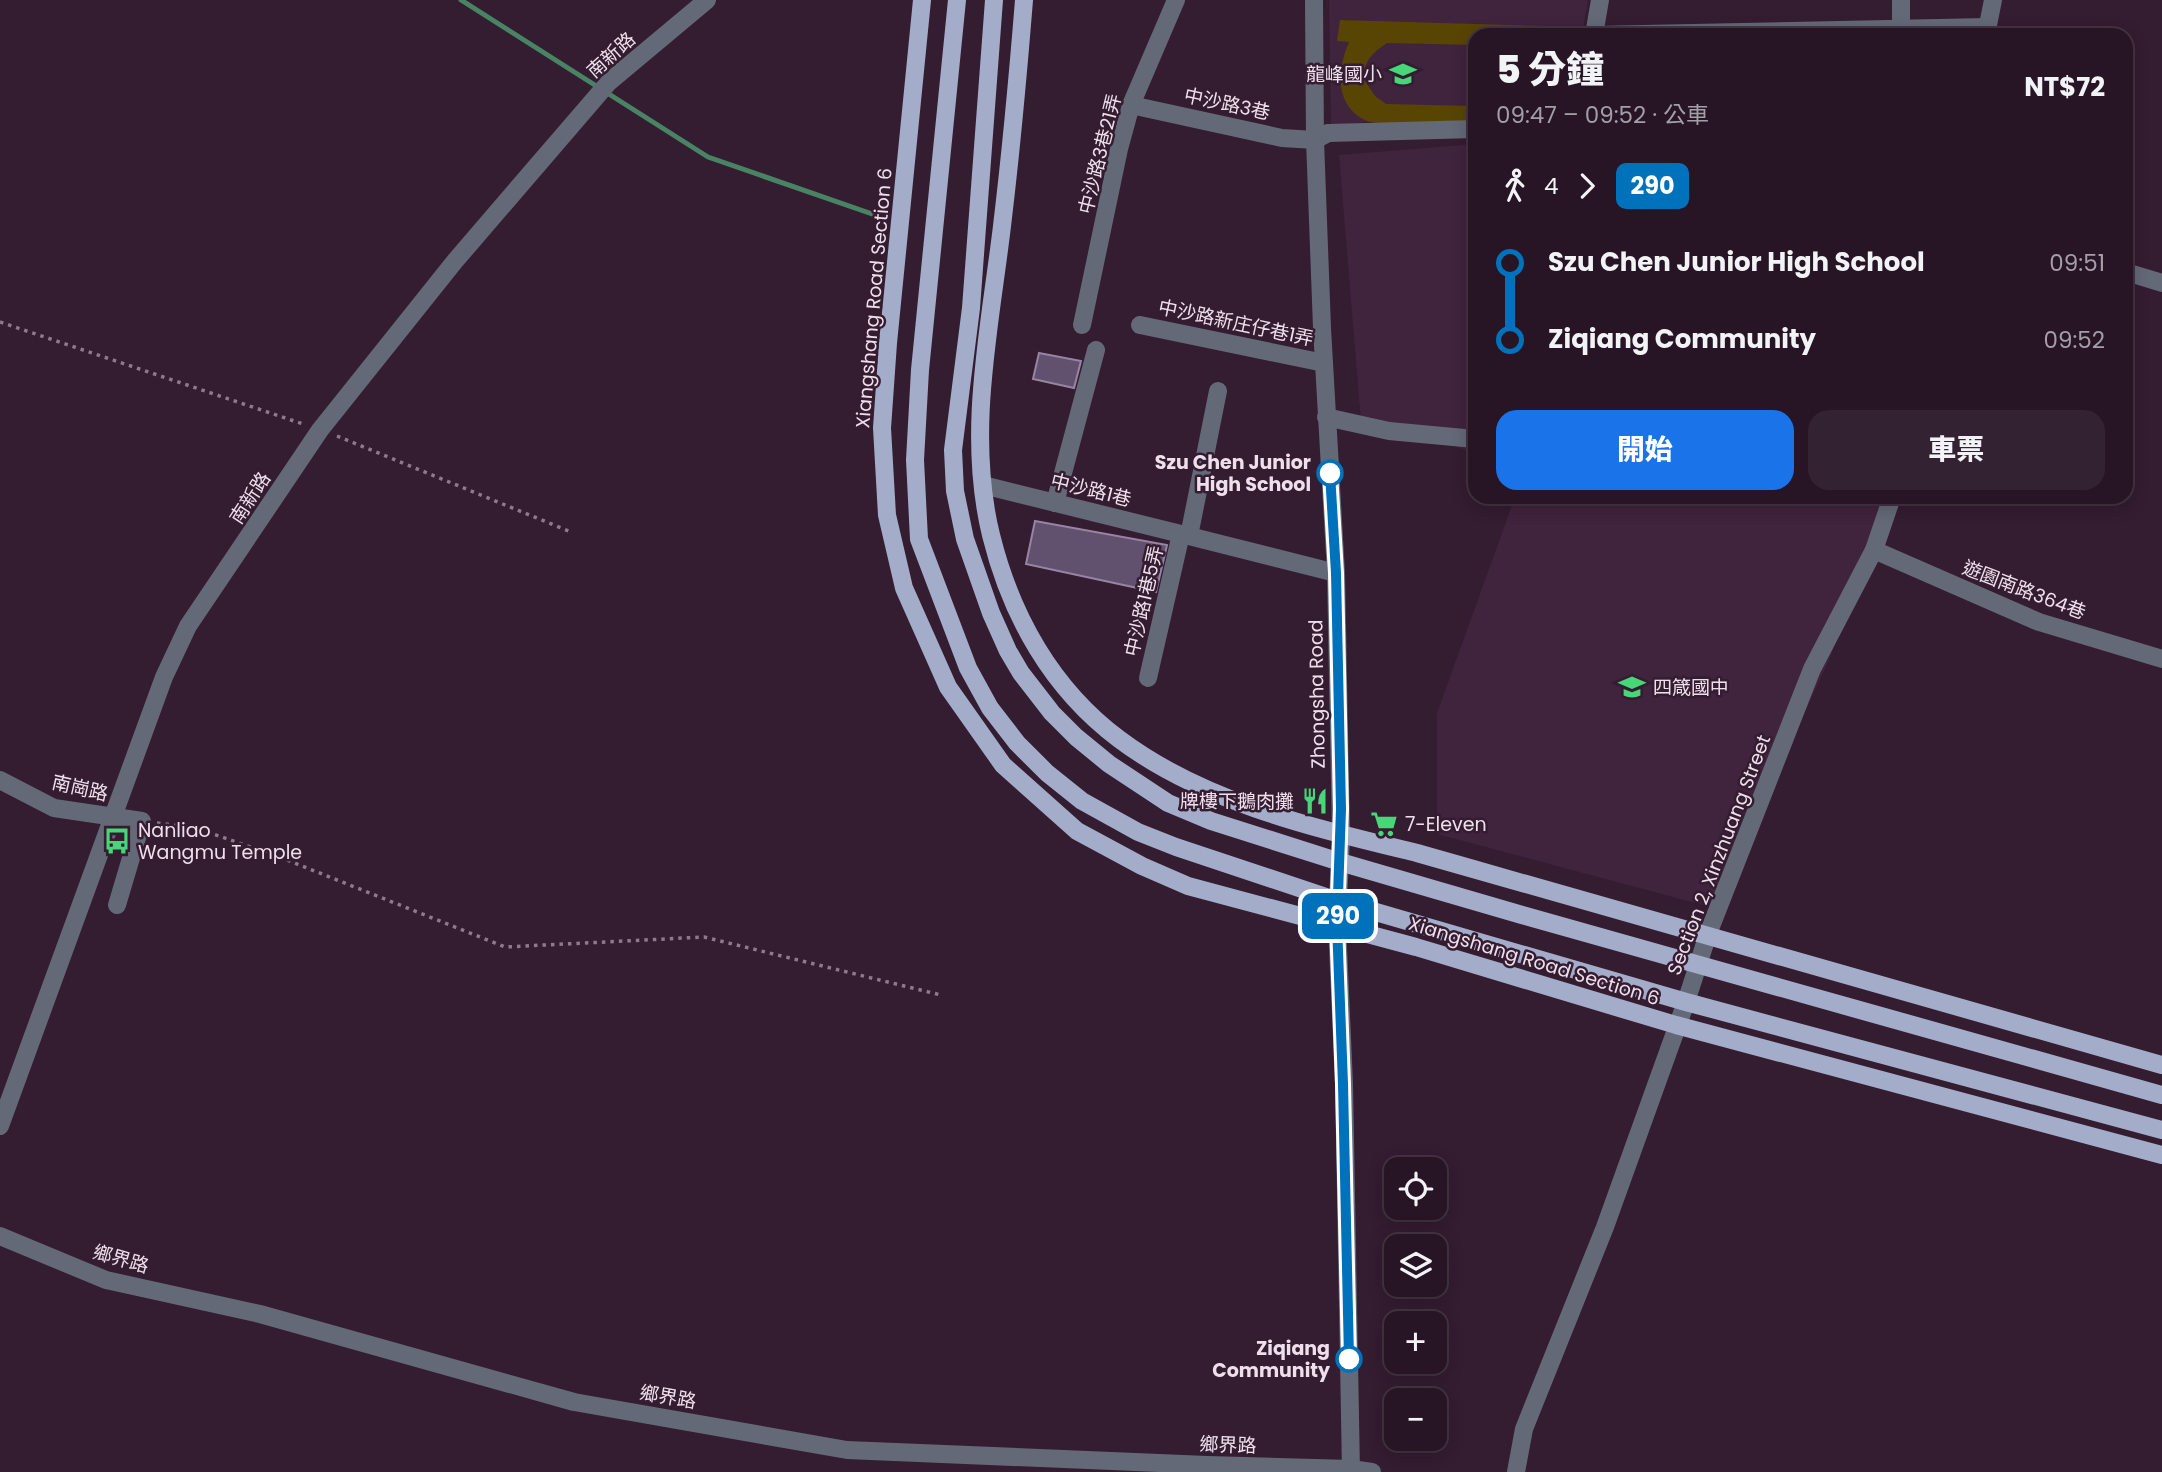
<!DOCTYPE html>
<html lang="zh-TW">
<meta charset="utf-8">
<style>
body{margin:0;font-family:Poppins,"Noto Sans TC",sans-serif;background:#332232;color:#f1f3f6;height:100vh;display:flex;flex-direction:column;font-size:26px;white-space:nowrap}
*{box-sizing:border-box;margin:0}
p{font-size:23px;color:#a49fa7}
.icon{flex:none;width:38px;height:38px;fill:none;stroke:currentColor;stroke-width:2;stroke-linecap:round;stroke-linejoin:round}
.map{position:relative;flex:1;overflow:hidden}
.side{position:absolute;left:1468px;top:28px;width:665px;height:476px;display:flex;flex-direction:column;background:#271525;border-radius:21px;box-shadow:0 4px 18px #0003,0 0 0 2px #433442}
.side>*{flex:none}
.badge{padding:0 14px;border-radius:10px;font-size:24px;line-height:46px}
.buttons{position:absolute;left:1384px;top:1157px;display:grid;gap:14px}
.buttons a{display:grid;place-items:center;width:63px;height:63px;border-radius:14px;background:#271525;box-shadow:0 4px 18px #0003,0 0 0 2px #433442;font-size:35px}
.map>.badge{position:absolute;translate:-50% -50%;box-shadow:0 0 0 4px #fff}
.legs{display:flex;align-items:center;gap:10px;height:77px;padding:0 28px;font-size:23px}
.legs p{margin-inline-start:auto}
.head{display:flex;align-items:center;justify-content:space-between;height:119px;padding:0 28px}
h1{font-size:38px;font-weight:800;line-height:52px}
.primary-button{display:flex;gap:14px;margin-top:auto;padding:14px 28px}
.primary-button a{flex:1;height:80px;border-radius:21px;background:#1a73e8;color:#fff;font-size:28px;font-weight:800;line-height:80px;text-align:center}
.primary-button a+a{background:#332232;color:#f1f3f6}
ul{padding:0 28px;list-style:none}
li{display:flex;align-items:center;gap:24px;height:77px;font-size:26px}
li i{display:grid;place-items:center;width:10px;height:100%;margin:0 9px;background:currentColor}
li i::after{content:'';width:18px;height:18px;margin:-9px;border:5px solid;border-radius:50%;background:#271525}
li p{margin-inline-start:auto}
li:first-child i{background:linear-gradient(#0000 50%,currentColor 0)}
li:last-child i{background:linear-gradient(currentColor 50%,#0000 0)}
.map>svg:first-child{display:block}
.built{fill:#40233d}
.green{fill:#584503}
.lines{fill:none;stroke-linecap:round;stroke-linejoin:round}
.stream{stroke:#488364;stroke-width:5}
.building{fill:#62516e;stroke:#9784a4;stroke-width:2}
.path{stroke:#8e7a8b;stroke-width:3.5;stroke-dasharray:3.5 5;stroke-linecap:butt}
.minor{stroke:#646977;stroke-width:18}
.major{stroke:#a3acc9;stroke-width:18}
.line-1-casing{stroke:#fff;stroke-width:16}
.line-1{stroke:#0072bc;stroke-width:10}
.stop-1-dot{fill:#fff;stroke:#0072bc;stroke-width:3.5}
.labels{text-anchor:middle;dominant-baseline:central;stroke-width:5;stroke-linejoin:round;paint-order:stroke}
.street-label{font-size:19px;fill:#efdfed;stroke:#341c31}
.poi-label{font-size:19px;fill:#efdfed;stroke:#341c31;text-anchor:start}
.stop-label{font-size:19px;font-weight:bold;fill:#efdfed;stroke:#341c31;text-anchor:end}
</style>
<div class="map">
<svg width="2162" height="1472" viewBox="0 0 2162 1472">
<rect width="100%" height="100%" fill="#341c31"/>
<g class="built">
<polygon points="1329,0 1588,0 1582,35 1475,35 1475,113 1331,125"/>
<polygon points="1475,144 1475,454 1444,442 1361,422 1339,155"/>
<polygon points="1515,497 1889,497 1873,545 1829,660 1714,908 1437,834 1437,713"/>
</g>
<path class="green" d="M1340 20 1573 27V35H1475V45L1387 43C1373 52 1364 61 1363 78L1375 96 1386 104 1475 106V123C1457 123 1379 126 1367 121 1334 106 1337 70 1349 42L1337 41Z"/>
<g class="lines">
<polyline class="stream" points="461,0 708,157 878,216"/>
</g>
<g class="building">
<polygon points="1039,353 1081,361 1074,388 1033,379"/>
<polygon points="1035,521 1167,545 1156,592 1026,564"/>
</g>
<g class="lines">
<g class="path">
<polyline points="0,322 303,424"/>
<polyline points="337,436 571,532"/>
<polyline points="157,823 196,828 282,858 505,947 704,937 941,995"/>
</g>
<g class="minor">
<polyline points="1314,0 1315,140 1322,328 1336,573 1341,835 1337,924 1344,1084 1351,1472"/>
<polyline points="1901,0 1901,28"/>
<polyline points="1594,35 1987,27"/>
<polyline points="1594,35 1600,0"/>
<polyline points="1986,35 1993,0"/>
<polyline points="1131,105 1282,138 1315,140 1328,133 1475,129"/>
<polyline points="2126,272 2162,283"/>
<polyline points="1082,325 1119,149 1131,105 1176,0"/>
<polyline points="1140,325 1324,363"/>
<polyline points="1218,391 1189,536 1336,573"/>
<polyline points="1326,417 1389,431 1475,439"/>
<polyline points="983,485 1189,536"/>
<polyline points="1055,503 1096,350"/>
<polyline points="1874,550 2039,622 2162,659"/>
<polyline points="1148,678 1181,534"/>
<polyline points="0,780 54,808 142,821 117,905"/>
<polyline points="0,1126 164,677 188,626 320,430 455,261 609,82 707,0"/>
<polyline points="0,1236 106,1280 260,1314 574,1402 847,1450 1207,1465 1351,1469 1372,1472"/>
<polyline points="1516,1472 1524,1429 1605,1227 1686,1002 1708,934 1812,669 1874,550 1892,497"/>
</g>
<g class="major">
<polyline points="922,0 888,343 882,428 887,515 904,588 948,687 1003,765 1077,831 1142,866 1188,886 1416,947 1676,1025 2162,1155"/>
<polyline points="957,0 920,370 915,460 919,539 968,668 990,708 1017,743 1047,773 1082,801 1138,832 1176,847 1338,901 1686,1002 2162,1130"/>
<polyline points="994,0 971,308 953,450 955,491 965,539 991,613 1008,651 1021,673 1052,713 1076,737 1109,764 1168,803 1211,821 1340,862 1522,915 2162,1095"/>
<path d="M1024 0C1018 75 1011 151 1002 226 990 328 966 433 991 535 1011 616 1052 689 1119 739 1204 803 1315 828 1417 853 1453 863 1490 874 1526 884 1738 943 1950 1004 2162 1065"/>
</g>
</g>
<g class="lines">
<g class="line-1-casing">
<polyline id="line-1" points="1330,473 1336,573 1341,809 1337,924 1343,1084 1349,1359"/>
</g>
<use href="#line-1" class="line-1"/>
</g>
<defs>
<g id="school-bare" transform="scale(2.1)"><path d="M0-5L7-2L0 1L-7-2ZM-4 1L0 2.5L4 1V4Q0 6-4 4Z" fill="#47d779" stroke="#341c31" stroke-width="2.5" paint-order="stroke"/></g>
<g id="restaurant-bare" transform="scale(2.1)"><path d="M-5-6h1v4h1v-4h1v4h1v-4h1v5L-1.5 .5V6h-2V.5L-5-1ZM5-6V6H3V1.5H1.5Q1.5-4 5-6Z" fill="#47d779" stroke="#341c31" stroke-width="2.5" paint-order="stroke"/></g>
<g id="supermarket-bare" transform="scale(2.1)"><path d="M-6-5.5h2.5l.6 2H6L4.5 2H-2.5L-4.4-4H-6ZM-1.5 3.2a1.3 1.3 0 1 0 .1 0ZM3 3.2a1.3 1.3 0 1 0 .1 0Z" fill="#47d779" stroke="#341c31" stroke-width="2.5" paint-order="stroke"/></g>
<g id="bus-bare" transform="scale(2.1)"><path d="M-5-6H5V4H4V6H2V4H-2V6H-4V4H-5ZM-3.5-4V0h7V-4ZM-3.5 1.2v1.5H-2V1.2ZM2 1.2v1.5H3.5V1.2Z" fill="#47d779" stroke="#341c31" stroke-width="2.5" paint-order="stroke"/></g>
</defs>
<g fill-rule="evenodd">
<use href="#school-bare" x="1403" y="74"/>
<use href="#school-bare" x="1632" y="687"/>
<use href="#restaurant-bare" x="1315" y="801"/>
<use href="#supermarket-bare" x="1384" y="824"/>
<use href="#bus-bare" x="117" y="841"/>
</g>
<g class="stop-1-dot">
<circle cx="1330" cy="473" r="12"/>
<circle cx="1349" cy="1359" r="12"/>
</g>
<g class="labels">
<g class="street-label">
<text transform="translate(611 55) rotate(-42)">南新路</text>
<text transform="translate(1227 104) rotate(12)">中沙路3巷</text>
<text transform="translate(1100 154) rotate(-76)">中沙路3巷21弄</text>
<text transform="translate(874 298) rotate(-85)">Xiangshang Road Section 6</text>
<text transform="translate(1236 323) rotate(12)">中沙路新庄仔巷1弄</text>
<text transform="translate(1091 490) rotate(14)">中沙路1巷</text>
<text transform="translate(250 498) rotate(-57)">南新路</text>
<text transform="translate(2024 590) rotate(21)">遊園南路364巷</text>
<text transform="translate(1144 601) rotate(-77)">中沙路1巷5弄</text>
<text transform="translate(1317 694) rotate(-91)">Zhongsha Road</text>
<text transform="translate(80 788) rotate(13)">南崗路</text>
<text transform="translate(1719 855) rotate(-69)">Section 2, Xinzhuang Street</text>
<text transform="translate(1534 961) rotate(17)">Xiangshang Road Section 6</text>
<text transform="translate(121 1259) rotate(16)">鄉界路</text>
<text transform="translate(668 1397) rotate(10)">鄉界路</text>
<text transform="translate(1228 1445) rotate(2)">鄉界路</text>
</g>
<g class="poi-label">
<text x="1382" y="74" text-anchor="end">龍峰國小</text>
<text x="1653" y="687">四箴國中</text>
<text x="1294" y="801" text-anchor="end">牌樓下鵝肉攤</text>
<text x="1405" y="824">7-Eleven</text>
<text x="138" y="830">Nanliao<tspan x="138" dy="22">Wangmu Temple</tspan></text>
</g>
<g class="stop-label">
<text x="1311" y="462">Szu Chen Junior<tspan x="1311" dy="22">High School</tspan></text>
<text x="1330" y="1348">Ziqiang<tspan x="1330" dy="22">Community</tspan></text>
</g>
</g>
</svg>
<div class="buttons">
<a><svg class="icon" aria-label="locate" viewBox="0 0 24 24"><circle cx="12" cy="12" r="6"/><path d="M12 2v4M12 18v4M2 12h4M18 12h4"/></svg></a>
<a><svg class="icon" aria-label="layers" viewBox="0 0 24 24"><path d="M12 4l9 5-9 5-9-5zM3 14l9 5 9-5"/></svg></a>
<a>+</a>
<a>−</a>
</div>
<b class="badge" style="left:1338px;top:916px;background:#0072bc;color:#fff">290</b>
<section class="side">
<div class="head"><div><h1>5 分鐘</h1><p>09:47 – 09:52 · 公車</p></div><b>NT$72</b></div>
<div class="legs"><svg class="icon" aria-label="walk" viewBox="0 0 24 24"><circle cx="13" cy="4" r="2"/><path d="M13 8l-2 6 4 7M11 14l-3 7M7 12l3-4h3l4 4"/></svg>4<svg class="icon" aria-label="forward" viewBox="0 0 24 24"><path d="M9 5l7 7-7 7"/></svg><b class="badge" style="background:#0072bc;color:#fff">290</b></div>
<ul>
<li><i style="color:#0072bc"></i><b>Szu Chen Junior High School</b><p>09:51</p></li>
<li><i style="color:#0072bc"></i><b>Ziqiang Community</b><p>09:52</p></li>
</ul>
<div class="primary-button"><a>開始</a><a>車票</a></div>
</section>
</div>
